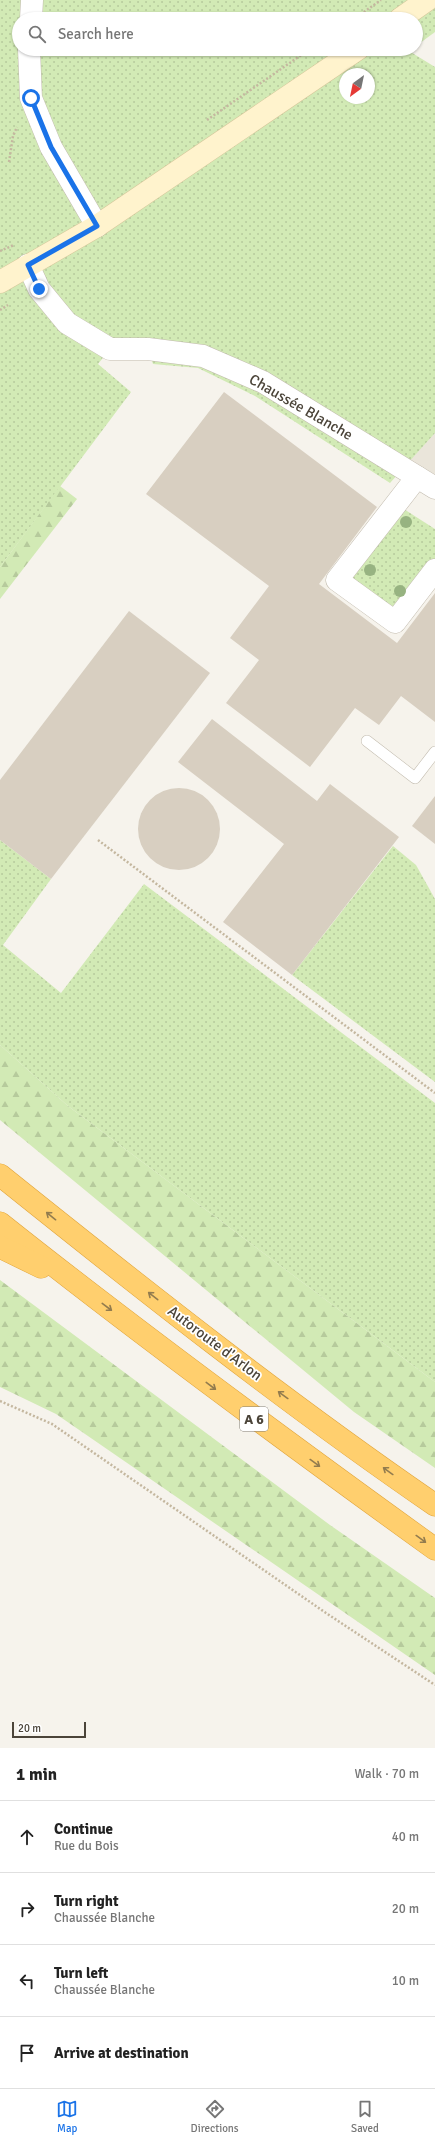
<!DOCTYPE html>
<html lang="en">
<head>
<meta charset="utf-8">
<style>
  :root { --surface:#fff; --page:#f2f2f2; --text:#222; --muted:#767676; --line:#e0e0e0; --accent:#1a73e8 }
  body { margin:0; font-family:Signika,sans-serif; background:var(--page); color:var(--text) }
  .compass { position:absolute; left:339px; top:68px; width:36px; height:36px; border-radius:50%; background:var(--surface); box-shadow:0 1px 3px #0004; rotate:213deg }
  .scale { position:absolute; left:12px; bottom:10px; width:74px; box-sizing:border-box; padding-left:4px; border:2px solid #4b4439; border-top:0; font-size:11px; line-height:14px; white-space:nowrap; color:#4b4439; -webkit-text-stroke:3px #fff; paint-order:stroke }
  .stop { position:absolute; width:12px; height:12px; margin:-9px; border:3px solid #1a73e8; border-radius:50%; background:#fff }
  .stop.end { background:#1a73e8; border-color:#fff; box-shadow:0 1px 4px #0008 }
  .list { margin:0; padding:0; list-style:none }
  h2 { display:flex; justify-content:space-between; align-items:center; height:52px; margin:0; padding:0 16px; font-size:17px }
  h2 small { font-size:13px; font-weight:400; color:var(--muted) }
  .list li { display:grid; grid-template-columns:26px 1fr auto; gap:12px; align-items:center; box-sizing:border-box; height:72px; padding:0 16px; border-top:1px solid var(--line) }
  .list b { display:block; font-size:15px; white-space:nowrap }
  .list p { margin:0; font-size:13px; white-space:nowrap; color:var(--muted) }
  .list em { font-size:13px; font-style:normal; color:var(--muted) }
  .icon { flex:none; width:22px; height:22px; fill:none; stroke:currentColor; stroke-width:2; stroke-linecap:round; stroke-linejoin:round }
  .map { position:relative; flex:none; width:435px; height:1748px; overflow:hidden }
  .search { position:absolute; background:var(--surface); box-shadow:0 1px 3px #0004; left:12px; right:12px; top:12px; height:44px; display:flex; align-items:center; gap:10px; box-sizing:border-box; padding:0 14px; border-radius:22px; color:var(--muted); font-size:15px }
  .sheet { height:340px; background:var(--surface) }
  nav { display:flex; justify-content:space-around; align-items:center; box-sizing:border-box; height:56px; border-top:1px solid var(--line); background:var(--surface); font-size:11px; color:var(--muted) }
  nav a { display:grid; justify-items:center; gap:2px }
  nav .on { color:var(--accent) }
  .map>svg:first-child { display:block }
  .residential { fill:#eae5da }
  .grass { fill:url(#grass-dots); fill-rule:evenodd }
  .forest { fill:url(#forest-firs) }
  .building { fill:#d8cfc1 }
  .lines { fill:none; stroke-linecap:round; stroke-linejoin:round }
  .service-casing { stroke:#c2bbae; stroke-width:12 }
  .minor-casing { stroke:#c2bbae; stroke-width:23 }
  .secondary-casing { stroke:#d6c79b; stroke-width:23 }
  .motorway-casing { stroke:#e0a43c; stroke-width:23 }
  .path { stroke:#c4b79f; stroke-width:2.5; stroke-dasharray:2 2; stroke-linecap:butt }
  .service { stroke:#fff; stroke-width:11 }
  .minor { stroke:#fff; stroke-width:22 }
  .secondary { stroke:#fff3cd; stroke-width:22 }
  .motorway { stroke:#ffcf6e; stroke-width:22 }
  .tree { fill:#97b381 }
  .oneway { stroke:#937c4e }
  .route { stroke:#1a73e8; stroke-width:5 }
  .labels { text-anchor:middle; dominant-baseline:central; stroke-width:3.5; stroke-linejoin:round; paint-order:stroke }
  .shield { fill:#fff; stroke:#817c74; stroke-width:1 }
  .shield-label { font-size:14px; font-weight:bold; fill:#4b4439 }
  .street-label { font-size:15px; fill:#4b4439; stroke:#fff }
</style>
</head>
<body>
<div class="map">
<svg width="435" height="1748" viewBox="0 0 435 1748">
  <defs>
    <pattern id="grass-dots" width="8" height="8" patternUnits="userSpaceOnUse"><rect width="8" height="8" fill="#d2eab5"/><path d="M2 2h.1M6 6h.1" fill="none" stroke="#b6ca9c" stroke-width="1.8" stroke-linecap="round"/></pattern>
    <pattern id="forest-firs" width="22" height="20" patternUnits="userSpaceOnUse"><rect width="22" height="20" fill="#d2eab5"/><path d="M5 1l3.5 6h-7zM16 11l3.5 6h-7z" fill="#b6ca9c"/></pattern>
  </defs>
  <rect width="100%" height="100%" fill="#f6f3ec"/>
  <path class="residential" d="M 435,433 L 435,488 L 403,468 Z"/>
  <g class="grass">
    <path d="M 0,0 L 435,0 L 435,32 L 416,46 L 416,19 L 19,19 L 19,49 L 411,49 L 409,51 L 435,67 L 435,433 L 390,483 L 255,396 L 198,368 L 153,364 L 148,349 L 110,349 L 98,364 L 131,392 L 0,567 ZM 345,74 L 369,74 L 369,98 L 345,98 Z"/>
    <path d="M 396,504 L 435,529 L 435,570 L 395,622 L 337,580 Z"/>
    <path d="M 0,840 L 51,879 L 3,945 L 61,993 L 144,884 L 435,1103 L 435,1382 L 68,1106 L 0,1045 Z"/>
    <path d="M 393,846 L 416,865 L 435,899 L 435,1082 L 292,975 Z"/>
  </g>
  <g class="forest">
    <path d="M 60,486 L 77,499 L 0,599 L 0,567 Z"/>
    <path d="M 0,1045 L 68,1106 L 435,1382 L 435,1468 L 354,1412 L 0,1120 Z"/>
    <path d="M 0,1280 L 330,1525 L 435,1598 L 435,1675 L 56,1414 L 0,1387 Z"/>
  </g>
  <g class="building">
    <path d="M 224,392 L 377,507 L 319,584 L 397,643 L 435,593 L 435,722 L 401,696 L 379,725 L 355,708 L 310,767 L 226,703 L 259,660 L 230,638 L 269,586 L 146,494 Z"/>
    <path d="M 129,611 L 210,673 L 51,879 L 0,840 L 0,780 Z"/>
    <path d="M 212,719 L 317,801 L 330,784 L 399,837 L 292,975 L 223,922 L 284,844 L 178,762 Z"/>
    <circle cx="179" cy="829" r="41"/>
    <path d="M 435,796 L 435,844 L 412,826 Z"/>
  </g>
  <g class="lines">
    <defs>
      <path id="service" d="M 367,741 L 415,778 L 435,752"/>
      <g id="minor">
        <path d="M 31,19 L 32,0"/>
        <path d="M 29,49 L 31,98 L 51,147 L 97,226"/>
        <path d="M 28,265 L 39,289 L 67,323 L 110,349 L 148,349 L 203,356 L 263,382 L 435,488"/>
        <path d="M 417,477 L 337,580 L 395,622 L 435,570"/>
      </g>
      <g id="secondary">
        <path d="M 400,19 L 427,0"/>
        <path d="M 0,282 L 97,226 L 358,49"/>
      </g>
      <g id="motorway">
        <path d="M 0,1175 C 142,1289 285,1402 435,1505"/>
        <path d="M 0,1223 C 142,1336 288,1443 435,1549"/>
        <path d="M 0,1247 L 41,1267"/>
      </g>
    </defs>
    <use href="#service" class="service-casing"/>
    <use href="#minor" class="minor-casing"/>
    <use href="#secondary" class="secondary-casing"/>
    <use href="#motorway" class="motorway-casing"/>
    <g class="path">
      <path d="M 354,19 L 381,0"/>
      <path d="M 207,120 L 310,49"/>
      <path d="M 9,162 L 13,136 L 17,127"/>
      <path d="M 0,251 L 14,245"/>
      <path d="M 0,310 L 8,305"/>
      <path d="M 98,840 L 435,1093"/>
      <path d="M 0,1401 L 52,1424 L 326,1613 L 435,1685"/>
    </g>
    <use href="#service" class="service"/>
    <use href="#minor" class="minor"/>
    <use href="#secondary" class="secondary"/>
    <use href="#motorway" class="motorway"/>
  </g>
  <g class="tree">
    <circle cx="406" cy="522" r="6"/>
    <circle cx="370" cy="570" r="6"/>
    <circle cx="400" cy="591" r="6"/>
  </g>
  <defs><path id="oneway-shaft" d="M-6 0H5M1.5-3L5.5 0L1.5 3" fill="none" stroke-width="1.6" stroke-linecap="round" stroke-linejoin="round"/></defs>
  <g class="oneway">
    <use href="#oneway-shaft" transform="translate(51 1216) rotate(-141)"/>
    <use href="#oneway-shaft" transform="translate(153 1296) rotate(-142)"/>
    <use href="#oneway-shaft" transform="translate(107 1307) rotate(37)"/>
    <use href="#oneway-shaft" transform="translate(211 1386) rotate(37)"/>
    <use href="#oneway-shaft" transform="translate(283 1395) rotate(-144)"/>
    <use href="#oneway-shaft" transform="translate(315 1463) rotate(36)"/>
    <use href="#oneway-shaft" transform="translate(388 1471) rotate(-144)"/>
    <use href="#oneway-shaft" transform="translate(421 1539) rotate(36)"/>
  </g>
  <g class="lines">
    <path class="route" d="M 31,98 L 51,147 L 97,226 L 28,265 L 39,289"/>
  </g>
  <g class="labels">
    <rect class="shield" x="240" y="1407" width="28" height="24" rx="3"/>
    <g class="shield-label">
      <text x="254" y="1419">A 6</text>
    </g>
    <g class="street-label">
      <text transform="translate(301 407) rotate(30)">Chaussée Blanche</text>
      <text transform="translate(215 1343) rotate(37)">Autoroute d'Arlon</text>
    </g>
  </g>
</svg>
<svg class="compass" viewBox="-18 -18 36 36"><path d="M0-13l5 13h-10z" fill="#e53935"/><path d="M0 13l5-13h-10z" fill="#767676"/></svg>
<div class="scale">20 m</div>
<div class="stop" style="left:31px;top:98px"></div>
<div class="stop end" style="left:39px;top:289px"></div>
<div class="search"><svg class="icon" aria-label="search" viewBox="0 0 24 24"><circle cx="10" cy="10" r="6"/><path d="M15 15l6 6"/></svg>Search here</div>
</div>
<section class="sheet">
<h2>1 min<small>Walk · 70 m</small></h2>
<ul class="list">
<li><svg class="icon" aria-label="ahead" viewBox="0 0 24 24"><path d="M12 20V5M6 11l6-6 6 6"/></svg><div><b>Continue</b><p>Rue du Bois</p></div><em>40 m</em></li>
<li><svg class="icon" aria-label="right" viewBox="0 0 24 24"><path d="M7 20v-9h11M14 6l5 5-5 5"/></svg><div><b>Turn right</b><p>Chaussée Blanche</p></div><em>20 m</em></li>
<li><svg class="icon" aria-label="left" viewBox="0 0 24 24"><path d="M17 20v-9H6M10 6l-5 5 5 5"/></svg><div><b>Turn left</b><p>Chaussée Blanche</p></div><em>10 m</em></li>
<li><svg class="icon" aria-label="arrive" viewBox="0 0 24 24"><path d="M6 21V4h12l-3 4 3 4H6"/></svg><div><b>Arrive at destination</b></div></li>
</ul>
</section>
<nav>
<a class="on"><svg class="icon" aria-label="map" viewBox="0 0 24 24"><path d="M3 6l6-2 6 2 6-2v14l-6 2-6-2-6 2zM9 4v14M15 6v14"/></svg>Map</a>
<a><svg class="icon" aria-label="directions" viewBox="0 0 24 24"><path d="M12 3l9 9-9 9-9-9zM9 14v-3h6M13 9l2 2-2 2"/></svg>Directions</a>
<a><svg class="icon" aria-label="saved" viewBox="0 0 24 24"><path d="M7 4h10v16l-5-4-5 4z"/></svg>Saved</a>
</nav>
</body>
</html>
